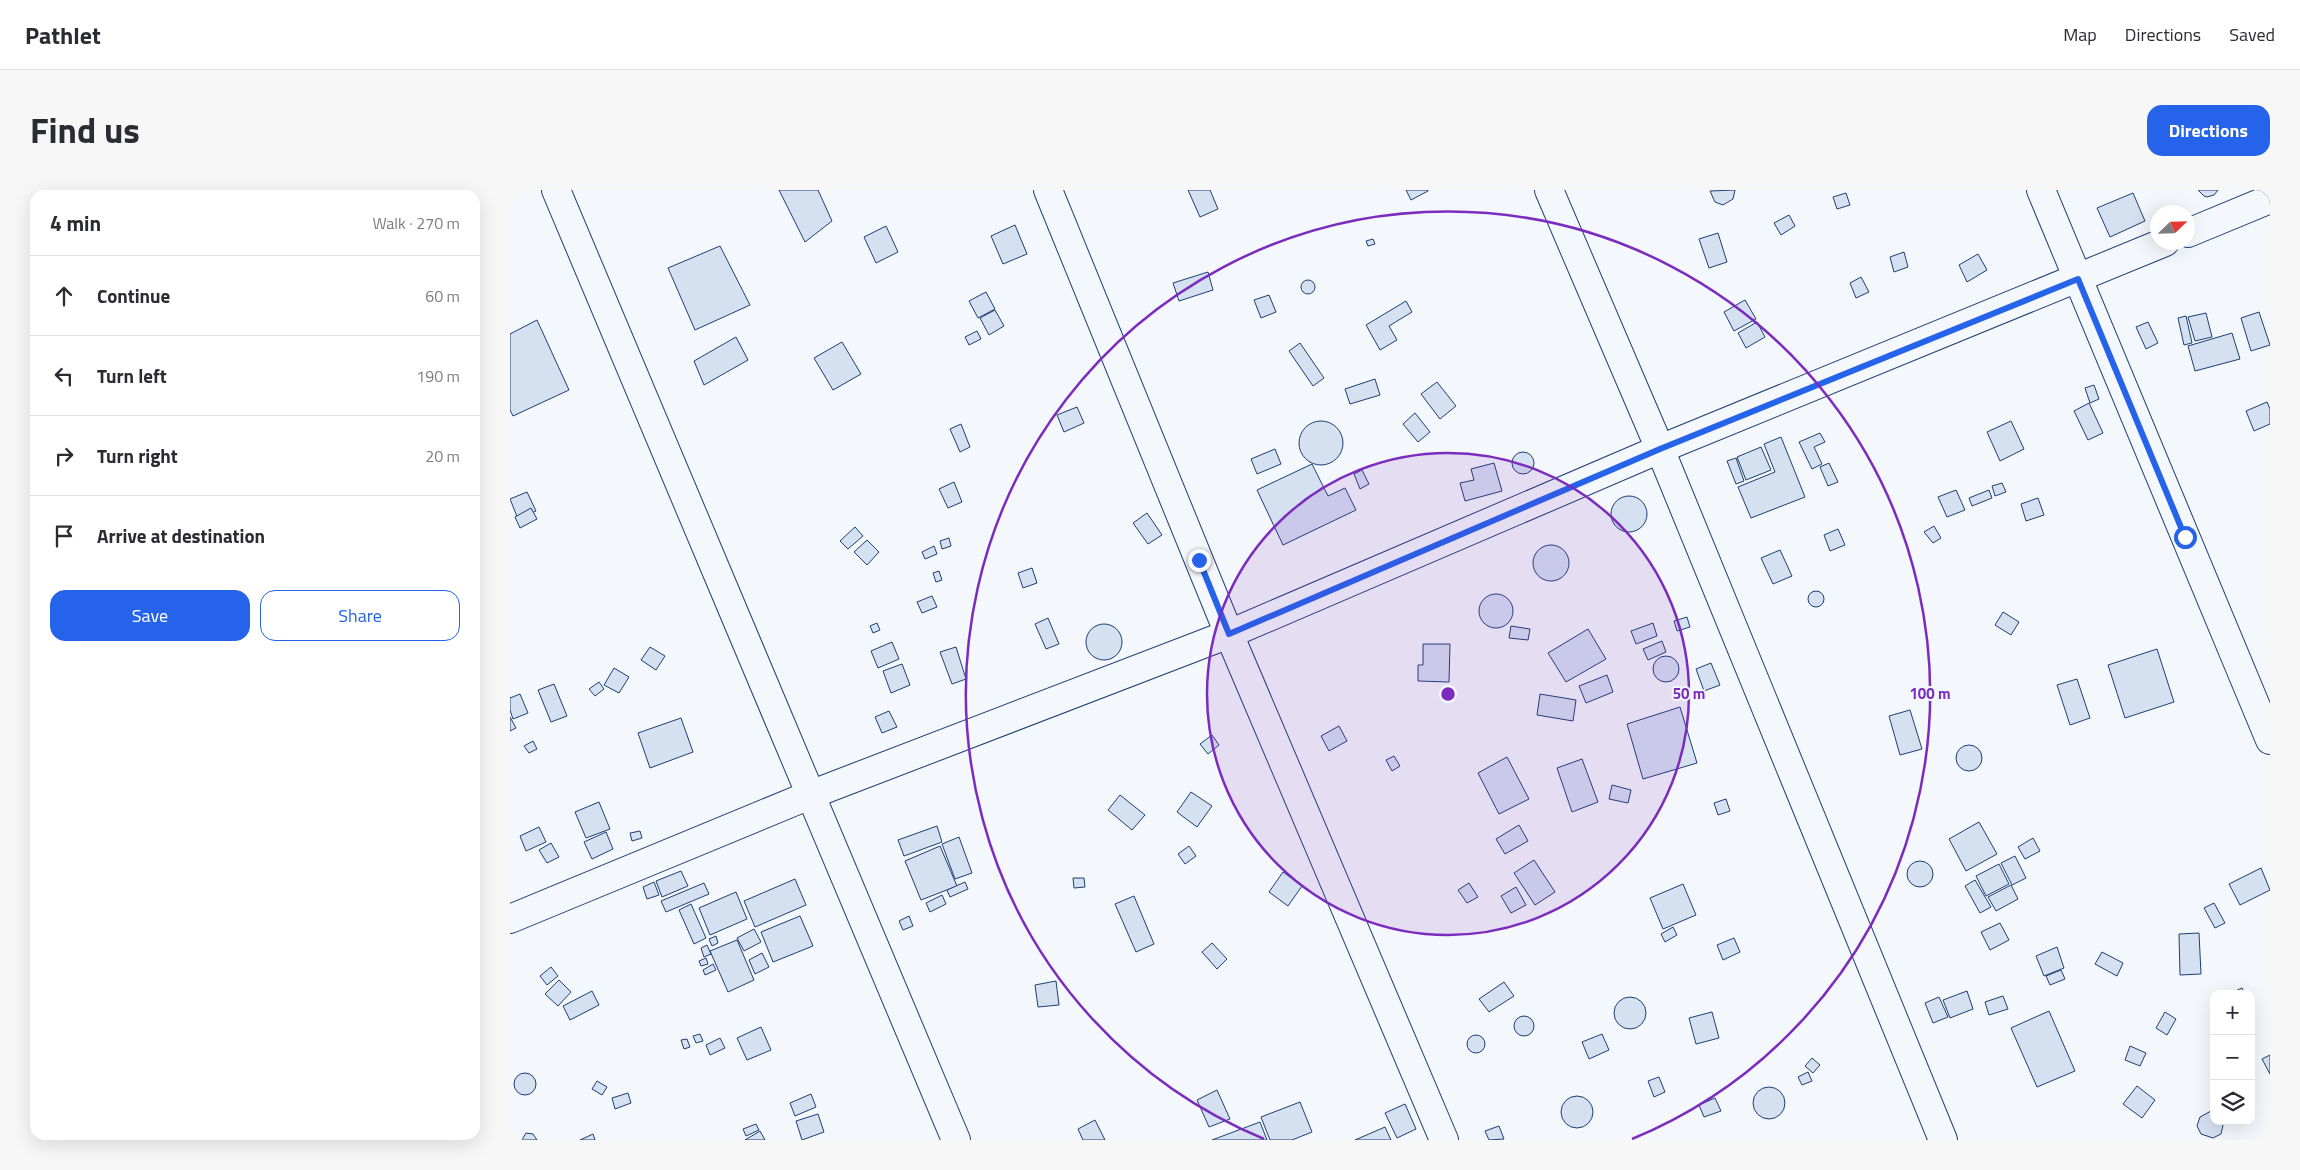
<!DOCTYPE html>
<html lang="en">
<head>
<meta charset="utf-8">
<style>
  :root { --surface:#fff; --page:#f7f7f7; --text:#2b2b33; --muted:#7c7c81; --line:#e1e1e2; --accent:#2563eb }
  body { margin:0; font-family:"Titillium Web",sans-serif; background:var(--page); color:var(--text) }
  .controls { position:absolute; right:15px; bottom:15px; display:grid; overflow:hidden; border-radius:10px; box-shadow:0 5px 20px #0002 }
  .controls button { width:45px; height:45px; display:grid; place-items:center; padding:0; border:0; border-bottom:1px solid var(--line); background:var(--surface); color:var(--text); font:25px sans-serif }
  .compass { position:absolute; left:1640px; top:15px; width:45px; height:45px; border-radius:50%; background:var(--surface); box-shadow:0 5px 20px #0002; rotate:67deg }
  .stop { position:absolute; width:15px; height:15px; margin:-11px; border:4px solid #2563eb; border-radius:50%; background:#fff }
  .stop.end { background:#2563eb; border-color:#fff; box-shadow:0 1px 5px #0008 }
  .list { margin:0; padding:0; list-style:none }
  h2 { display:flex; justify-content:space-between; align-items:center; height:65px; margin:0; padding:0 20px; font-size:21px }
  h2 small { font-size:16px; font-weight:400; color:var(--muted) }
  .list li { display:grid; grid-template-columns:32px 1fr auto; gap:15px; align-items:center; box-sizing:border-box; height:80px; padding:0 20px; border-top:1px solid var(--line) }
  .list b { display:block; font-size:19px; white-space:nowrap }
  .list em { font-size:16px; font-style:normal; color:var(--muted) }
  .actions { display:flex; gap:10px; padding:15px 20px }
  .actions a { flex:1; padding:11px 0; border:1px solid var(--accent); border-radius:15px; text-align:center; font-size:18px; color:var(--accent) }
  .actions .main { background:var(--accent); color:#fff }
  .icon { flex:none; width:28px; height:28px; fill:none; stroke:currentColor; stroke-width:2; stroke-linecap:round; stroke-linejoin:round }
  .map { position:relative; flex:none; width:1760px; height:950px; overflow:hidden; border-radius:15px }
  header { display:flex; align-items:center; gap:30px; box-sizing:border-box; height:70px; padding:0 25px; background:var(--surface); border-bottom:1px solid var(--line) }
  header strong { font-size:24px }
  nav { display:flex; gap:28px; margin-inline-start:auto; font-size:18px }
  .intro { display:flex; align-items:center; justify-content:space-between; box-sizing:border-box; height:120px; padding:0 30px }
  h1 { margin:0; font-size:35px }
  .button { padding:12px 22px; border-radius:15px; background:var(--accent); color:#fff; font-size:18px; font-weight:700 }
  main { display:flex; gap:30px; padding:0 30px }
  aside { flex:1; background:var(--surface); border-radius:15px; box-shadow:0 5px 20px #0002 }
  .map>svg:first-child { display:block }
  .building { fill:#d5e0f0; stroke:#1d3f73 }
  .lines { fill:none; stroke-linecap:round; stroke-linejoin:round }
  .street-casing { stroke:#1d3f73; stroke-width:30 }
  .street { stroke:#f4f7fb; stroke-width:28 }
  .route { stroke:#2563eb; stroke-width:6 }
  .ring { fill:none; stroke:#7b2cbf; stroke-width:2.5 }
  .centre { fill:#7b2cbf; stroke:#f4f7fb; stroke-width:2.5 }
  .ring-label { font-size:15px; text-anchor:middle; font-weight:bold; fill:#7b2cbf; stroke:#f4f7fb; stroke-width:4; stroke-linejoin:round; paint-order:stroke }
</style>
</head>
<body>
<header>
<strong>Pathlet</strong>
<nav><a>Map</a><a>Directions</a><a>Saved</a></nav>
</header>
<div class="intro"><h1>Find us</h1><a class="button">Directions</a></div>
<main>
<aside>
<h2>4 min<small>Walk · 270 m</small></h2>
<ul class="list">
<li><svg class="icon" aria-label="ahead" viewBox="0 0 24 24"><path d="M12 20V5M6 11l6-6 6 6"/></svg><div><b>Continue</b></div><em>60 m</em></li>
<li><svg class="icon" aria-label="left" viewBox="0 0 24 24"><path d="M17 20v-9H6M10 6l-5 5 5 5"/></svg><div><b>Turn left</b></div><em>190 m</em></li>
<li><svg class="icon" aria-label="right" viewBox="0 0 24 24"><path d="M7 20v-9h11M14 6l5 5-5 5"/></svg><div><b>Turn right</b></div><em>20 m</em></li>
<li><svg class="icon" aria-label="arrive" viewBox="0 0 24 24"><path d="M6 21V4h12l-3 4 3 4H6"/></svg><div><b>Arrive at destination</b></div></li>
</ul>
<div class="actions"><a class="main">Save</a><a>Share</a></div>
</aside>
<div class="map">
<svg width="1760" height="950" viewBox="0 0 1760 950">
  <rect width="100%" height="100%" fill="#f4f7fb"/>
  <g class="building">
    <path d="M 269,0 L 308,0 L 322,31 L 295,52 Z"/>
    <path d="M 678,0 L 700,0 L 708,19 L 690,27 Z"/>
    <path d="M 896,0 L 918,0 L 918,1 L 901,10 Z"/>
    <path d="M 1225,0 L 1223,9 L 1213,15 L 1205,12 L 1200,1 Z"/>
    <path d="M 1688,0 L 1708,0 L 1704,5 L 1697,7 L 1694,6 Z"/>
    <path d="M 1336,3 L 1340,15 L 1327,19 L 1323,7 Z"/>
    <path d="M 1623,3 L 1635,31 L 1600,47 L 1587,18 Z"/>
    <path d="M 1279,25 L 1285,36 L 1271,45 L 1264,33 Z"/>
    <path d="M 505,35 L 517,64 L 493,74 L 481,46 Z"/>
    <path d="M 376,36 L 388,62 L 366,73 L 354,47 Z"/>
    <path d="M 1208,43 L 1217,72 L 1199,78 L 1189,49 Z"/>
    <path d="M 863,49 L 865,54 L 858,56 L 856,51 Z"/>
    <path d="M 210,56 L 240,115 L 185,140 L 158,78 Z"/>
    <path d="M 1394,62 L 1398,77 L 1384,82 L 1380,67 Z"/>
    <path d="M 1468,64 L 1477,80 L 1457,92 L 1449,75 Z"/>
    <path d="M 698,82 L 703,100 L 669,111 L 663,93 Z"/>
    <path d="M 1351,87 L 1359,102 L 1346,108 L 1340,93 Z"/>
    <circle cx="798" cy="97" r="7"/>
    <path d="M 476,102 L 485,119 L 468,128 L 459,111 Z"/>
    <path d="M 759,105 L 766,122 L 751,128 L 744,110 Z"/>
    <path d="M 1235,110 L 1246,129 L 1224,141 L 1214,122 Z"/>
    <path d="M 896,111 L 902,122 L 879,136 L 887,150 L 870,160 L 856,135 Z"/>
    <path d="M 485,120 L 494,136 L 479,145 L 470,128 Z"/>
    <path d="M 1749,122 L 1760,155 L 1741,161 L 1731,128 Z"/>
    <path d="M 1696,123 L 1702,147 L 1685,151 L 1678,127 Z"/>
    <path d="M 1676,126 L 1682,153 L 1674,155 L 1668,128 Z"/>
    <path d="M 27,130 L 59,200 L 3,226 L 0,220 L 0,144 Z"/>
    <path d="M 1247,132 L 1255,147 L 1236,158 L 1228,143 Z"/>
    <path d="M 1638,132 L 1648,153 L 1636,159 L 1626,137 Z"/>
    <path d="M 467,141 L 471,149 L 459,155 L 455,147 Z"/>
    <path d="M 1722,143 L 1730,169 L 1685,181 L 1678,156 Z"/>
    <path d="M 226,147 L 238,170 L 194,195 L 184,171 Z"/>
    <path d="M 332,152 L 351,184 L 323,200 L 304,168 Z"/>
    <path d="M 790,153 L 814,188 L 803,196 L 779,161 Z"/>
    <path d="M 865,189 L 870,205 L 840,214 L 835,199 Z"/>
    <path d="M 927,192 L 946,216 L 930,229 L 911,204 Z"/>
    <path d="M 1584,195 L 1589,209 L 1580,213 L 1575,198 Z"/>
    <path d="M 1757,212 L 1760,219 L 1760,234 L 1744,241 L 1736,221 Z"/>
    <path d="M 1579,213 L 1593,243 L 1578,250 L 1564,221 Z"/>
    <path d="M 567,217 L 574,233 L 554,242 L 547,225 Z"/>
    <path d="M 905,223 L 920,242 L 908,252 L 893,234 Z"/>
    <path d="M 1501,231 L 1514,259 L 1490,271 L 1477,242 Z"/>
    <circle cx="811" cy="253" r="22"/>
    <path d="M 451,234 L 460,257 L 450,262 L 440,239 Z"/>
    <path d="M 1310,243 L 1315,252 L 1304,257 L 1312,274 L 1302,279 L 1289,252 Z"/>
    <path d="M 1271,247 L 1295,307 L 1241,328 L 1228,297 L 1265,282 L 1254,254 Z"/>
    <path d="M 1251,257 L 1261,280 L 1236,290 L 1227,267 Z"/>
    <path d="M 765,259 L 771,274 L 747,284 L 741,269 Z"/>
    <circle cx="1013" cy="273" r="11"/>
    <path d="M 1226,268 L 1234,291 L 1226,294 L 1217,271 Z"/>
    <path d="M 984,273 L 992,301 L 955,311 L 950,293 L 964,290 L 961,279 Z"/>
    <path d="M 1319,273 L 1328,292 L 1318,296 L 1310,277 Z"/>
    <path d="M 802,274 L 818,306 L 835,298 L 846,320 L 773,355 L 747,300 Z"/>
    <path d="M 852,280 L 859,294 L 850,299 L 844,284 Z"/>
    <path d="M 444,292 L 452,312 L 438,318 L 429,299 Z"/>
    <path d="M 1492,293 L 1496,302 L 1485,306 L 1482,296 Z"/>
    <path d="M 1446,300 L 1455,320 L 1437,327 L 1428,307 Z"/>
    <path d="M 1479,300 L 1482,308 L 1462,316 L 1459,308 Z"/>
    <path d="M 17,302 L 26,321 L 8,329 L 0,309 Z"/>
    <circle cx="1119" cy="324" r="18"/>
    <path d="M 1528,308 L 1534,325 L 1516,331 L 1511,314 Z"/>
    <path d="M 21,318 L 27,329 L 10,338 L 5,327 Z"/>
    <path d="M 637,323 L 652,345 L 638,354 L 623,333 Z"/>
    <path d="M 1424,336 L 1431,348 L 1423,353 L 1414,342 Z"/>
    <path d="M 345,337 L 353,346 L 338,359 L 330,351 Z"/>
    <path d="M 1328,339 L 1335,355 L 1320,361 L 1314,345 Z"/>
    <path d="M 439,348 L 441,356 L 432,359 L 430,351 Z"/>
    <path d="M 357,350 L 369,362 L 357,375 L 344,362 Z"/>
    <circle cx="1041" cy="373" r="18"/>
    <path d="M 424,356 L 427,364 L 415,369 L 412,362 Z"/>
    <path d="M 1270,360 L 1282,386 L 1263,394 L 1251,368 Z"/>
    <path d="M 522,378 L 527,393 L 513,398 L 508,383 Z"/>
    <path d="M 429,381 L 432,390 L 426,392 L 423,383 Z"/>
    <circle cx="1306" cy="409" r="8"/>
    <circle cx="986" cy="421" r="17"/>
    <path d="M 422,406 L 427,417 L 412,423 L 407,412 Z"/>
    <path d="M 1493,422 L 1509,432 L 1501,445 L 1485,435 Z"/>
    <path d="M 1177,427 L 1180,437 L 1167,441 L 1164,431 Z"/>
    <path d="M 538,428 L 549,454 L 536,459 L 525,434 Z"/>
    <path d="M 367,433 L 370,440 L 363,443 L 360,436 Z"/>
    <path d="M 1143,433 L 1147,446 L 1126,454 L 1121,441 Z"/>
    <circle cx="594" cy="452" r="18"/>
    <path d="M 1001,436 L 1020,439 L 1018,450 L 999,448 Z"/>
    <path d="M 1078,439 L 1096,469 L 1056,492 L 1038,463 Z"/>
    <path d="M 1152,451 L 1156,462 L 1138,470 L 1133,459 Z"/>
    <path d="M 382,452 L 389,469 L 368,478 L 361,461 Z"/>
    <path d="M 913,454 L 940,454 L 939,492 L 908,491 L 908,475 L 913,475 Z"/>
    <path d="M 140,457 L 155,466 L 146,480 L 131,470 Z"/>
    <path d="M 446,457 L 456,489 L 442,494 L 430,462 Z"/>
    <path d="M 1647,459 L 1664,512 L 1615,528 L 1598,475 Z"/>
    <circle cx="1156" cy="479" r="13"/>
    <path d="M 1201,473 L 1210,495 L 1194,501 L 1186,479 Z"/>
    <path d="M 392,474 L 400,495 L 381,503 L 373,481 Z"/>
    <path d="M 104,478 L 119,487 L 109,503 L 94,495 Z"/>
    <path d="M 1097,485 L 1103,502 L 1076,513 L 1069,496 Z"/>
    <path d="M 1567,489 L 1580,528 L 1560,535 L 1547,495 Z"/>
    <path d="M 89,492 L 94,499 L 85,506 L 79,499 Z"/>
    <path d="M 44,494 L 57,526 L 41,532 L 28,500 Z"/>
    <path d="M 10,504 L 18,523 L 3,529 L 0,520 L 0,508 Z"/>
    <path d="M 1030,504 L 1066,510 L 1063,531 L 1027,525 Z"/>
    <path d="M 1170,517 L 1187,573 L 1133,589 L 1117,534 Z"/>
    <path d="M 1400,520 L 1412,559 L 1390,565 L 1379,526 Z"/>
    <path d="M 379,521 L 387,537 L 372,543 L 365,527 Z"/>
    <path d="M 0,527 L 6,538 L 0,541 Z"/>
    <path d="M 171,528 L 183,562 L 140,578 L 128,543 Z"/>
    <path d="M 829,536 L 837,551 L 819,561 L 811,546 Z"/>
    <path d="M 702,545 L 709,555 L 698,564 L 690,554 Z"/>
    <path d="M 23,551 L 27,559 L 19,563 L 14,556 Z"/>
    <circle cx="1459" cy="568" r="13"/>
    <path d="M 884,566 L 890,576 L 882,581 L 876,570 Z"/>
    <path d="M 997,567 L 1019,609 L 989,624 L 968,583 Z"/>
    <path d="M 1072,569 L 1088,612 L 1062,622 L 1047,578 Z"/>
    <path d="M 1102,595 L 1121,600 L 1118,613 L 1099,609 Z"/>
    <path d="M 681,602 L 702,616 L 687,637 L 667,622 Z"/>
    <path d="M 610,605 L 635,625 L 622,640 L 598,620 Z"/>
    <path d="M 1216,609 L 1220,621 L 1208,625 L 1204,613 Z"/>
    <path d="M 89,612 L 100,639 L 76,648 L 65,622 Z"/>
    <path d="M 1469,632 L 1487,664 L 1456,681 L 1439,649 Z"/>
    <path d="M 1009,635 L 1018,651 L 995,664 L 986,649 Z"/>
    <path d="M 427,636 L 432,652 L 394,666 L 388,650 Z"/>
    <path d="M 29,637 L 36,652 L 16,661 L 10,646 Z"/>
    <path d="M 130,641 L 132,648 L 122,651 L 120,643 Z"/>
    <path d="M 96,642 L 103,659 L 82,669 L 74,652 Z"/>
    <path d="M 449,647 L 462,683 L 445,689 L 432,654 Z"/>
    <path d="M 1523,648 L 1530,661 L 1515,669 L 1508,657 Z"/>
    <path d="M 41,653 L 49,667 L 37,673 L 29,660 Z"/>
    <path d="M 430,656 L 447,696 L 411,710 L 395,671 Z"/>
    <path d="M 679,656 L 686,666 L 675,674 L 668,664 Z"/>
    <path d="M 1505,666 L 1516,688 L 1502,695 L 1491,673 Z"/>
    <path d="M 1024,670 L 1045,702 L 1025,715 L 1004,683 Z"/>
    <circle cx="1410" cy="684" r="13"/>
    <path d="M 1489,674 L 1499,694 L 1476,706 L 1466,686 Z"/>
    <path d="M 1751,678 L 1760,700 L 1730,715 L 1719,694 Z"/>
    <path d="M 171,681 L 178,696 L 152,707 L 146,691 Z"/>
    <path d="M 773,682 L 792,696 L 778,716 L 759,702 Z"/>
    <path d="M 563,688 L 574,688 L 575,697 L 564,698 Z"/>
    <path d="M 285,689 L 296,715 L 245,737 L 234,711 Z"/>
    <path d="M 1465,690 L 1481,717 L 1470,723 L 1455,696 Z"/>
    <path d="M 144,692 L 149,705 L 137,709 L 133,697 Z"/>
    <path d="M 455,692 L 458,699 L 440,707 L 437,700 Z"/>
    <path d="M 194,693 L 199,704 L 156,722 L 151,711 Z"/>
    <path d="M 959,693 L 968,707 L 957,713 L 948,700 Z"/>
    <path d="M 1173,694 L 1186,725 L 1153,739 L 1140,708 Z"/>
    <path d="M 1501,695 L 1508,709 L 1486,721 L 1478,707 Z"/>
    <path d="M 1006,697 L 1016,715 L 1001,723 L 991,706 Z"/>
    <path d="M 226,702 L 237,729 L 200,745 L 189,718 Z"/>
    <path d="M 432,705 L 436,714 L 420,722 L 416,713 Z"/>
    <path d="M 624,706 L 644,754 L 626,762 L 605,714 Z"/>
    <path d="M 1704,713 L 1715,733 L 1705,738 L 1694,718 Z"/>
    <path d="M 181,714 L 196,748 L 184,754 L 169,720 Z"/>
    <path d="M 290,726 L 303,756 L 263,772 L 251,742 Z"/>
    <path d="M 399,726 L 403,736 L 393,740 L 389,731 Z"/>
    <path d="M 1490,733 L 1499,750 L 1480,760 L 1471,742 Z"/>
    <path d="M 1163,737 L 1167,745 L 1155,752 L 1151,744 Z"/>
    <path d="M 244,739 L 251,752 L 234,761 L 227,748 Z"/>
    <path d="M 1689,743 L 1691,784 L 1670,785 L 1669,744 Z"/>
    <path d="M 206,746 L 208,753 L 202,756 L 199,749 Z"/>
    <path d="M 1224,748 L 1230,762 L 1213,770 L 1207,755 Z"/>
    <path d="M 227,750 L 244,790 L 218,802 L 200,761 Z"/>
    <path d="M 702,753 L 717,769 L 707,779 L 692,762 Z"/>
    <path d="M 197,755 L 201,764 L 194,767 L 191,758 Z"/>
    <path d="M 1547,757 L 1554,778 L 1534,786 L 1526,766 Z"/>
    <path d="M 1592,762 L 1613,773 L 1607,786 L 1585,774 Z"/>
    <path d="M 252,763 L 259,777 L 245,784 L 239,770 Z"/>
    <path d="M 196,768 L 198,774 L 191,776 L 189,771 Z"/>
    <path d="M 203,774 L 206,780 L 195,785 L 193,780 Z"/>
    <path d="M 41,777 L 48,786 L 37,795 L 30,786 Z"/>
    <path d="M 1551,780 L 1555,789 L 1540,795 L 1536,786 Z"/>
    <path d="M 49,790 L 61,802 L 48,816 L 35,804 Z"/>
    <path d="M 546,791 L 549,815 L 528,817 L 525,795 Z"/>
    <path d="M 994,792 L 1004,806 L 979,822 L 969,809 Z"/>
    <path d="M 1732,798 L 1735,804 L 1719,804 Z"/>
    <path d="M 82,801 L 89,815 L 60,830 L 53,816 Z"/>
    <path d="M 1457,801 L 1463,819 L 1440,828 L 1433,810 Z"/>
    <path d="M 1493,806 L 1498,819 L 1479,825 L 1475,812 Z"/>
    <path d="M 1429,807 L 1438,827 L 1423,833 L 1415,813 Z"/>
    <circle cx="1120" cy="823" r="16"/>
    <path d="M 1539,821 L 1565,881 L 1527,897 L 1501,838 Z"/>
    <path d="M 1202,822 L 1209,848 L 1186,854 L 1179,828 Z"/>
    <path d="M 1655,822 L 1666,829 L 1657,845 L 1646,838 Z"/>
    <circle cx="1014" cy="836" r="10"/>
    <path d="M 251,837 L 261,860 L 237,870 L 227,848 Z"/>
    <path d="M 190,844 L 193,851 L 186,853 L 183,846 Z"/>
    <path d="M 1092,844 L 1099,860 L 1079,869 L 1072,852 Z"/>
    <circle cx="966" cy="854" r="9"/>
    <path d="M 210,848 L 215,858 L 200,865 L 196,855 Z"/>
    <path d="M 177,849 L 180,857 L 174,859 L 171,850 Z"/>
    <path d="M 1620,856 L 1636,863 L 1630,876 L 1615,870 Z"/>
    <path d="M 1760,865 L 1760,884 L 1752,869 Z"/>
    <path d="M 1302,868 L 1310,875 L 1303,883 L 1295,876 Z"/>
    <path d="M 1298,882 L 1302,891 L 1292,895 L 1288,887 Z"/>
    <circle cx="15" cy="894" r="11"/>
    <path d="M 1149,887 L 1155,902 L 1144,907 L 1138,891 Z"/>
    <path d="M 87,891 L 97,897 L 92,905 L 82,899 Z"/>
    <path d="M 1627,896 L 1645,910 L 1632,928 L 1613,914 Z"/>
    <circle cx="1259" cy="913" r="16"/>
    <path d="M 707,900 L 720,929 L 699,937 L 687,910 Z"/>
    <path d="M 118,903 L 121,913 L 105,919 L 102,908 Z"/>
    <path d="M 301,904 L 306,917 L 285,926 L 280,913 Z"/>
    <circle cx="1067" cy="922" r="16"/>
    <path d="M 1205,908 L 1211,921 L 1194,927 L 1189,915 Z"/>
    <path d="M 790,912 L 802,942 L 782,950 L 760,950 L 751,927 Z"/>
    <path d="M 895,914 L 906,939 L 887,948 L 875,923 Z"/>
    <path d="M 1701,921 L 1704,921 L 1704,931 L 1714,931 L 1711,944 L 1703,948 L 1691,944 L 1687,936 L 1690,927 Z"/>
    <path d="M 308,924 L 314,942 L 292,950 L 286,931 Z"/>
    <path d="M 585,930 L 595,950 L 573,950 L 568,939 Z"/>
    <path d="M 750,932 L 757,950 L 702,950 Z"/>
    <path d="M 246,934 L 249,940 L 236,946 L 233,939 Z"/>
    <path d="M 989,936 L 994,949 L 979,950 L 975,941 Z"/>
    <path d="M 875,937 L 881,950 L 845,950 Z"/>
    <path d="M 250,941 L 255,950 L 235,950 Z"/>
    <path d="M 16,943 L 23,944 L 27,950 L 12,950 Z"/>
    <path d="M 83,944 L 85,950 L 70,950 Z"/>
  </g>
  <g class="lines">
    <defs>
      <g id="street">
        <path d="M 46,0 L 446,950"/>
        <path d="M 538,0 L 719,444 L 934,950"/>
        <path d="M 1039,0 L 1150,259 L 1433,950"/>
        <path d="M 1531,0 L 1760,550"/>
        <path d="M 1678,43 L 1760,9"/>
        <path d="M 0,729 L 300,605 L 719,444 L 1150,259 L 1655,52"/>
      </g>
    </defs>
    <use href="#street" class="street-casing"/>
    <use href="#street" class="street"/>
  </g>
  <g class="lines">
    <path class="route" d="M 689,370 L 719,444 L 1150,259 L 1568,89 L 1675,347"/>
  </g>
  <circle cx="938" cy="504" r="241" fill="#7b2cbf" fill-opacity=".12"/>
  <g class="ring">
    <circle cx="938" cy="504" r="241"/>
    <path d="M754 949A482 482 0 1 1 1122 949"/>
  </g>
  <circle cx="938" cy="504" r="8" class="centre"/>
  <g class="ring-label">
    <text x="1179" y="509">50 m</text>
    <text x="1420" y="509">100 m</text>
  </g>
</svg>
<div class="controls">
<button>+</button>
<button>−</button>
<button><svg class="icon" aria-label="layers" viewBox="0 0 24 24"><path d="M12 4l9 5-9 5-9-5zM3 14l9 5 9-5"/></svg></button>
</div>
<svg class="compass" viewBox="-18 -18 36 36"><path d="M0-13l5 13h-10z" fill="#e53935"/><path d="M0 13l5-13h-10z" fill="#7c7c81"/></svg>
<div class="stop" style="left:1675px;top:347px"></div>
<div class="stop end" style="left:689px;top:370px"></div>
</div>
</main>
</body>
</html>
